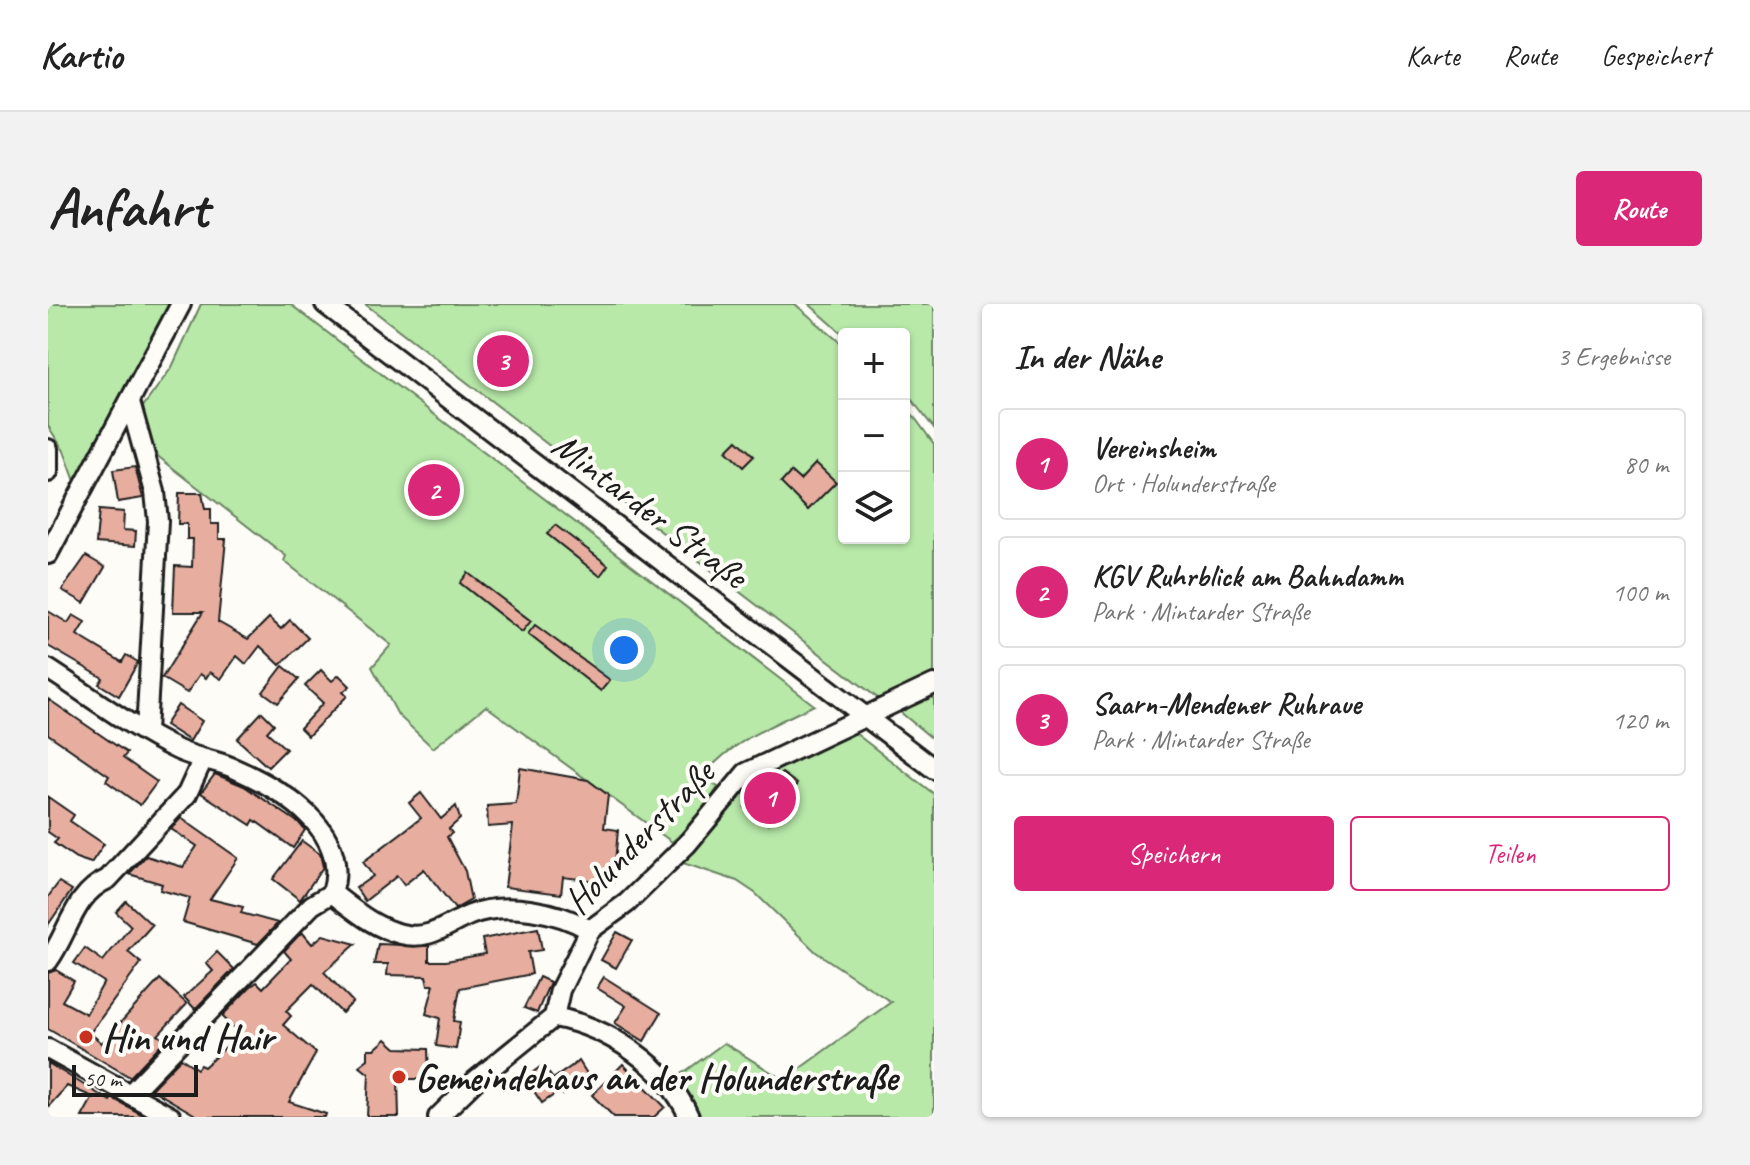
<!DOCTYPE html>
<html lang="de">
<head>
<meta charset="utf-8">
<style>
  :root { --surface:#fff; --page:#f2f2f2; --text:#222; --muted:#767676; --line:#e0e0e0; --accent:#db2777 }
  body { margin:0; font-family:Caveat,sans-serif; background:var(--page); color:var(--text) }
  .controls { position:absolute; right:24px; top:24px; display:grid; overflow:hidden; border-radius:8px; box-shadow:0 2px 6px #0004 }
  .controls button { width:72px; height:72px; display:grid; place-items:center; padding:0; border:0; border-bottom:2px solid var(--line); background:var(--surface); color:var(--text); font:40px sans-serif }
  .scale { position:absolute; left:24px; bottom:20px; width:126px; box-sizing:border-box; padding-left:8px; border:4px solid #1c1c1c; border-top:0; font-size:22px; line-height:28px; white-space:nowrap; color:#1c1c1c; -webkit-text-stroke:6px #fdfcf7; paint-order:stroke }
  .you { position:absolute; left:576px; top:346px; width:28px; height:28px; margin:-20px; border:6px solid #fff; border-radius:50%; background:#1a73e8; box-shadow:0 0 0 12px #1a73e833 }
  .badge { display:grid; place-items:center; width:52px; height:52px; border-radius:50%; background:var(--accent); color:#fff; font-size:26px; font-weight:700 }
  .pin { position:absolute; translate:-50% -50%; border:4px solid #fff; box-shadow:0 2px 8px #0006 }
  .list { margin:0; padding:0; list-style:none }
  h2 { display:flex; justify-content:space-between; align-items:center; height:104px; margin:0; padding:0 32px; font-size:34px }
  h2 small { font-size:26px; font-weight:400; color:var(--muted) }
  .list li { display:grid; grid-template-columns:52px 1fr auto; gap:24px; align-items:center; box-sizing:border-box; height:112px; margin:0 16px 16px; padding:0 16px; border:2px solid var(--line); border-radius:8px }
  .list b { display:block; font-size:30px; white-space:nowrap }
  .list p { margin:0; font-size:26px; white-space:nowrap; color:var(--muted) }
  .list em { font-size:26px; font-style:normal; color:var(--muted) }
  .actions { display:flex; gap:16px; padding:24px 32px }
  .actions a { flex:1; padding:18px 0; border:2px solid var(--accent); border-radius:8px; text-align:center; font-size:28px; color:var(--accent) }
  .actions .main { background:var(--accent); color:#fff }
  .icon { flex:none; width:44px; height:44px; fill:none; stroke:currentColor; stroke-width:2; stroke-linecap:round; stroke-linejoin:round }
  .map { position:relative; flex:none; width:886px; height:813px; overflow:hidden; border-radius:8px }
  header { display:flex; align-items:center; gap:48px; box-sizing:border-box; height:112px; padding:0 40px; background:var(--surface); border-bottom:2px solid var(--line) }
  header strong { font-size:38px }
  nav { display:flex; gap:44px; margin-inline-start:auto; font-size:28px }
  .intro { display:flex; align-items:center; justify-content:space-between; box-sizing:border-box; height:192px; padding:0 48px }
  h1 { margin:0; font-size:56px }
  .button { padding:20px 36px; border-radius:8px; background:var(--accent); color:#fff; font-size:28px; font-weight:700 }
  main { display:flex; gap:48px; padding:0 48px }
  aside { flex:1; background:var(--surface); border-radius:8px; box-shadow:0 2px 6px #0004 }
  .map>svg:first-child { display:block }
  .green { fill:#b8e9a9; stroke:#6a8262; stroke-width:2 }
  .building { fill:#e7aea0; stroke:#1c1c1c; stroke-width:2 }
  .lines { fill:none; stroke-linecap:round; stroke-linejoin:round }
  .minor-casing { stroke:#1c1c1c; stroke-width:24 }
  .minor { stroke:#fdfcf7; stroke-width:18 }
  .poi-dot { fill:#c8321e; stroke:#fdfcf7; stroke-width:3 }
  .labels { text-anchor:middle; dominant-baseline:central; stroke-width:8; stroke-linejoin:round; paint-order:stroke }
  .street-label { font-size:38px; fill:#1c1c1c; stroke:#fdfcf7 }
  .poi-label { font-size:38px; font-weight:bold; fill:#1c1c1c; stroke:#fdfcf7; text-anchor:start }
</style>
</head>
<body>
<header>
<strong>Kartio</strong>
<nav><a>Karte</a><a>Route</a><a>Gespeichert</a></nav>
</header>
<div class="intro"><h1>Anfahrt</h1><a class="button">Route</a></div>
<main>
<div class="map">
<svg width="886" height="813" viewBox="0 0 886 813">
  <rect width="100%" height="100%" fill="#fdfcf7"/>
  <filter id="ink" filterUnits="userSpaceOnUse"><feTurbulence type="fractalNoise" baseFrequency=".0125" numOctaves="2"/><feDisplacementMap in="SourceGraphic" scale="16" xChannelSelector="R" yChannelSelector="G"/><feConvolveMatrix kernelMatrix="1 2 1 2 8 2 1 2 1" color-interpolation-filters="sRGB"/></filter>
  <g filter="url(#ink)">
    <g class="green">
      <path d="M 0,0 L 122,0 L 28,180 L 16,147 L 0,122 Z"/>
      <path d="M 153,0 L 242,0 L 766,401 C 725,421 685,436 655,472 L 670,483 L 651,513 L 624,538 L 438,402 L 385,444 L 350,411 L 324,363 L 343,341 L 236,257 L 238,252 L 103,147 L 94,104 L 124,63 Z"/>
      <path d="M 317,0 L 747,0 L 796,42 L 796,234 L 856,234 L 856,99 L 886,140 L 886,369 L 831,395 Z"/>
      <path d="M 761,0 L 886,0 L 886,124 L 856,86 L 856,30 L 796,31 Z"/>
      <path d="M 886,392 L 886,436 L 851,407 Z"/>
      <path d="M 807,429 L 886,490 L 886,813 L 649,813 L 640,791 L 627,775 L 676,739 L 736,776 L 843,698 L 768,648 L 707,589 L 689,577 L 635,559 L 660,525 L 708,475 Z"/>
    </g>
    <g class="building">
      <path d="M 689,136 L 706,152 L 695,163 L 678,147 Z"/>
      <path d="M 768,159 L 788,178 L 760,206 L 733,179 L 743,168 L 752,176 Z"/>
      <path d="M 87,163 L 95,194 L 70,198 L 65,166 Z"/>
      <path d="M 131,189 L 154,189 L 157,205 L 163,205 L 163,220 L 171,220 L 171,235 L 178,235 L 170,318 L 200,335 L 221,314 L 233,325 L 242,316 L 260,334 L 232,361 L 212,342 L 198,360 L 189,352 L 173,375 L 162,368 L 158,374 L 152,370 L 139,389 L 114,374 L 155,308 L 125,308 L 127,262 L 144,263 L 145,235 L 139,235 L 139,220 L 130,220 Z"/>
      <path d="M 51,206 L 76,208 L 75,226 L 88,227 L 87,242 L 48,239 Z"/>
      <path d="M 507,221 L 560,261 L 552,272 L 499,230 Z"/>
      <path d="M 38,252 L 57,263 L 36,299 L 14,286 Z"/>
      <path d="M 420,269 L 483,317 L 474,328 L 412,279 Z"/>
      <path d="M 0,307 L 20,319 L 25,311 L 37,318 L 29,331 L 74,358 L 78,351 L 90,358 L 71,392 L 51,380 L 55,374 L 0,342 Z"/>
      <path d="M 487,321 L 562,376 L 553,387 L 480,330 Z"/>
      <path d="M 235,362 L 251,375 L 230,399 L 215,388 Z"/>
      <path d="M 273,366 L 284,377 L 291,371 L 302,382 L 295,388 L 299,392 L 260,432 L 252,424 L 275,399 L 257,382 Z"/>
      <path d="M 0,395 L 79,449 L 75,454 L 109,478 L 92,501 L 58,477 L 61,472 L 0,430 Z"/>
      <path d="M 130,401 L 154,417 L 142,437 L 117,421 Z"/>
      <path d="M 214,408 L 226,420 L 219,428 L 238,445 L 220,463 L 189,435 Z"/>
      <path d="M 472,464 L 540,476 L 560,491 L 556,524 L 570,526 L 565,579 L 515,573 L 513,590 L 457,583 L 465,521 L 440,523 L 439,502 L 468,500 Z"/>
      <path d="M 734,469 L 749,480 L 720,520 L 697,503 L 713,481 L 717,484 Z"/>
      <path d="M 167,470 L 196,482 L 251,519 L 257,526 L 245,544 L 206,516 L 203,521 L 153,489 Z"/>
      <path d="M 373,489 L 393,515 L 408,502 L 412,515 L 401,525 L 404,529 L 399,533 L 417,567 L 423,596 L 407,605 L 376,565 L 356,581 L 349,572 L 317,597 L 308,584 L 325,572 L 315,558 L 373,514 L 361,499 Z"/>
      <path d="M 0,493 L 26,511 L 22,517 L 56,540 L 43,559 L 28,554 L 6,539 L 10,535 L 0,528 Z"/>
      <path d="M 133,514 L 190,554 L 162,595 L 195,603 L 193,609 L 230,619 L 210,640 L 135,618 L 142,594 L 112,586 L 114,580 L 81,570 L 98,552 L 135,563 L 149,542 L 123,525 Z"/>
      <path d="M 254,537 L 272,550 L 275,563 L 252,596 L 225,575 Z"/>
      <path d="M 11,578 L 24,586 L 0,621 L 0,593 Z"/>
      <path d="M 78,597 L 104,621 L 80,648 L 93,659 L 42,729 L 54,739 L 112,675 L 139,700 L 110,731 L 117,736 L 82,773 L 0,725 L 0,669 L 8,666 L 26,677 L 14,697 L 38,710 L 56,678 L 26,659 L 37,644 L 55,657 L 83,622 L 68,608 Z"/>
      <path d="M 490,624 L 494,646 L 480,648 L 484,670 L 412,684 L 406,717 L 412,718 L 408,745 L 388,742 L 392,714 L 378,710 L 386,681 L 380,681 L 378,672 L 339,671 L 340,660 L 326,660 L 330,640 L 381,642 L 381,657 L 398,657 L 437,650 L 434,635 Z"/>
      <path d="M 254,628 L 264,640 L 275,631 L 308,640 L 276,668 L 305,698 L 294,709 L 265,680 L 238,707 L 243,712 L 235,721 L 268,749 L 241,798 L 278,810 L 277,813 L 151,813 L 103,785 L 133,754 L 149,765 L 152,761 L 156,763 L 192,730 L 174,712 L 202,683 L 209,678 L 215,684 L 243,655 L 236,647 Z"/>
      <path d="M 569,628 L 584,636 L 568,664 L 553,656 Z"/>
      <path d="M 169,648 L 186,665 L 147,705 L 136,693 L 165,667 L 158,659 Z"/>
      <path d="M 491,673 L 502,678 L 489,709 L 476,704 Z"/>
      <path d="M 556,673 L 613,709 L 596,737 L 567,719 L 578,702 L 549,684 Z"/>
      <path d="M 338,735 L 348,744 L 380,745 L 381,775 L 350,775 L 351,813 L 319,813 L 321,770 L 311,762 L 320,755 L 320,745 L 327,745 Z"/>
      <path d="M 531,757 L 541,773 L 515,791 L 512,787 L 494,799 L 477,774 L 495,761 L 505,775 Z"/>
      <path d="M 0,759 L 62,797 L 64,794 L 98,813 L 34,813 L 45,793 L 19,782 L 0,803 Z"/>
      <path d="M 575,760 L 617,803 L 606,813 L 566,813 L 544,791 Z"/>
    </g>
    <g class="lines">
      <defs>
        <g id="minor">
          <path d="M 277,0 L 886,465"/>
          <path d="M 82,98 L 107,188 L 110,217 L 98,427"/>
          <path d="M 0,145 L 0,168"/>
          <path d="M 0,250 L 133,0"/>
          <path d="M 0,365 C 42,392 85,425 130,446 C 147,454 166,456 183,463 C 232,484 304,526 284,589"/>
          <path d="M 284,589 C 305,605 326,624 353,630 C 381,637 398,621 422,611 C 457,597 510,607 542,626"/>
          <path d="M 0,657 C 21,629 25,590 60,575 L 139,490 L 155,455"/>
          <path d="M 506,713 C 559,723 619,761 641,813"/>
          <path d="M 0,745 L 123,813"/>
          <path d="M 82,790 L 264,601 L 284,589"/>
          <path d="M 390,813 L 428,776 L 506,713 L 512,686 L 542,626 L 579,599 L 639,540 L 698,469 L 886,380"/>
        </g>
      </defs>
      <use href="#minor" class="minor-casing"/>
      <use href="#minor" class="minor"/>
    </g>
  </g>
  <g class="poi-dot">
    <circle cx="38" cy="733" r="8"/>
    <circle cx="351" cy="773" r="8"/>
  </g>
  <g class="labels">
    <g class="street-label">
      <text transform="translate(602 206) rotate(37)">Mintarder Straße</text>
      <text transform="translate(591 533) rotate(-46)">Holunderstraße</text>
    </g>
    <g class="poi-label">
      <text x="54" y="733">Hin und Hair</text>
      <text x="367" y="773">Gemeindehaus an der Holunderstraße</text>
    </g>
  </g>
</svg>
<div class="controls">
<button>+</button>
<button>−</button>
<button><svg class="icon" aria-label="layers" viewBox="0 0 24 24"><path d="M12 4l9 5-9 5-9-5zM3 14l9 5 9-5"/></svg></button>
</div>
<div class="scale">50 m</div>
<div class="you"></div>
<div class="pin badge" style="left:722px;top:494px">1</div>
<div class="pin badge" style="left:386px;top:186px">2</div>
<div class="pin badge" style="left:455px;top:57px">3</div>
</div>
<aside>
<h2>In der Nähe<small>3 Ergebnisse</small></h2>
<ul class="list">
<li><span class="badge">1</span><div><b>Vereinsheim</b><p>Ort · Holunderstraße</p></div><em>80 m</em></li>
<li><span class="badge">2</span><div><b>KGV Ruhrblick am Bahndamm</b><p>Park · Mintarder Straße</p></div><em>100 m</em></li>
<li><span class="badge">3</span><div><b>Saarn-Mendener Ruhraue</b><p>Park · Mintarder Straße</p></div><em>120 m</em></li>
</ul>
<div class="actions"><a class="main">Speichern</a><a>Teilen</a></div>
</aside>
</main>
</body>
</html>
